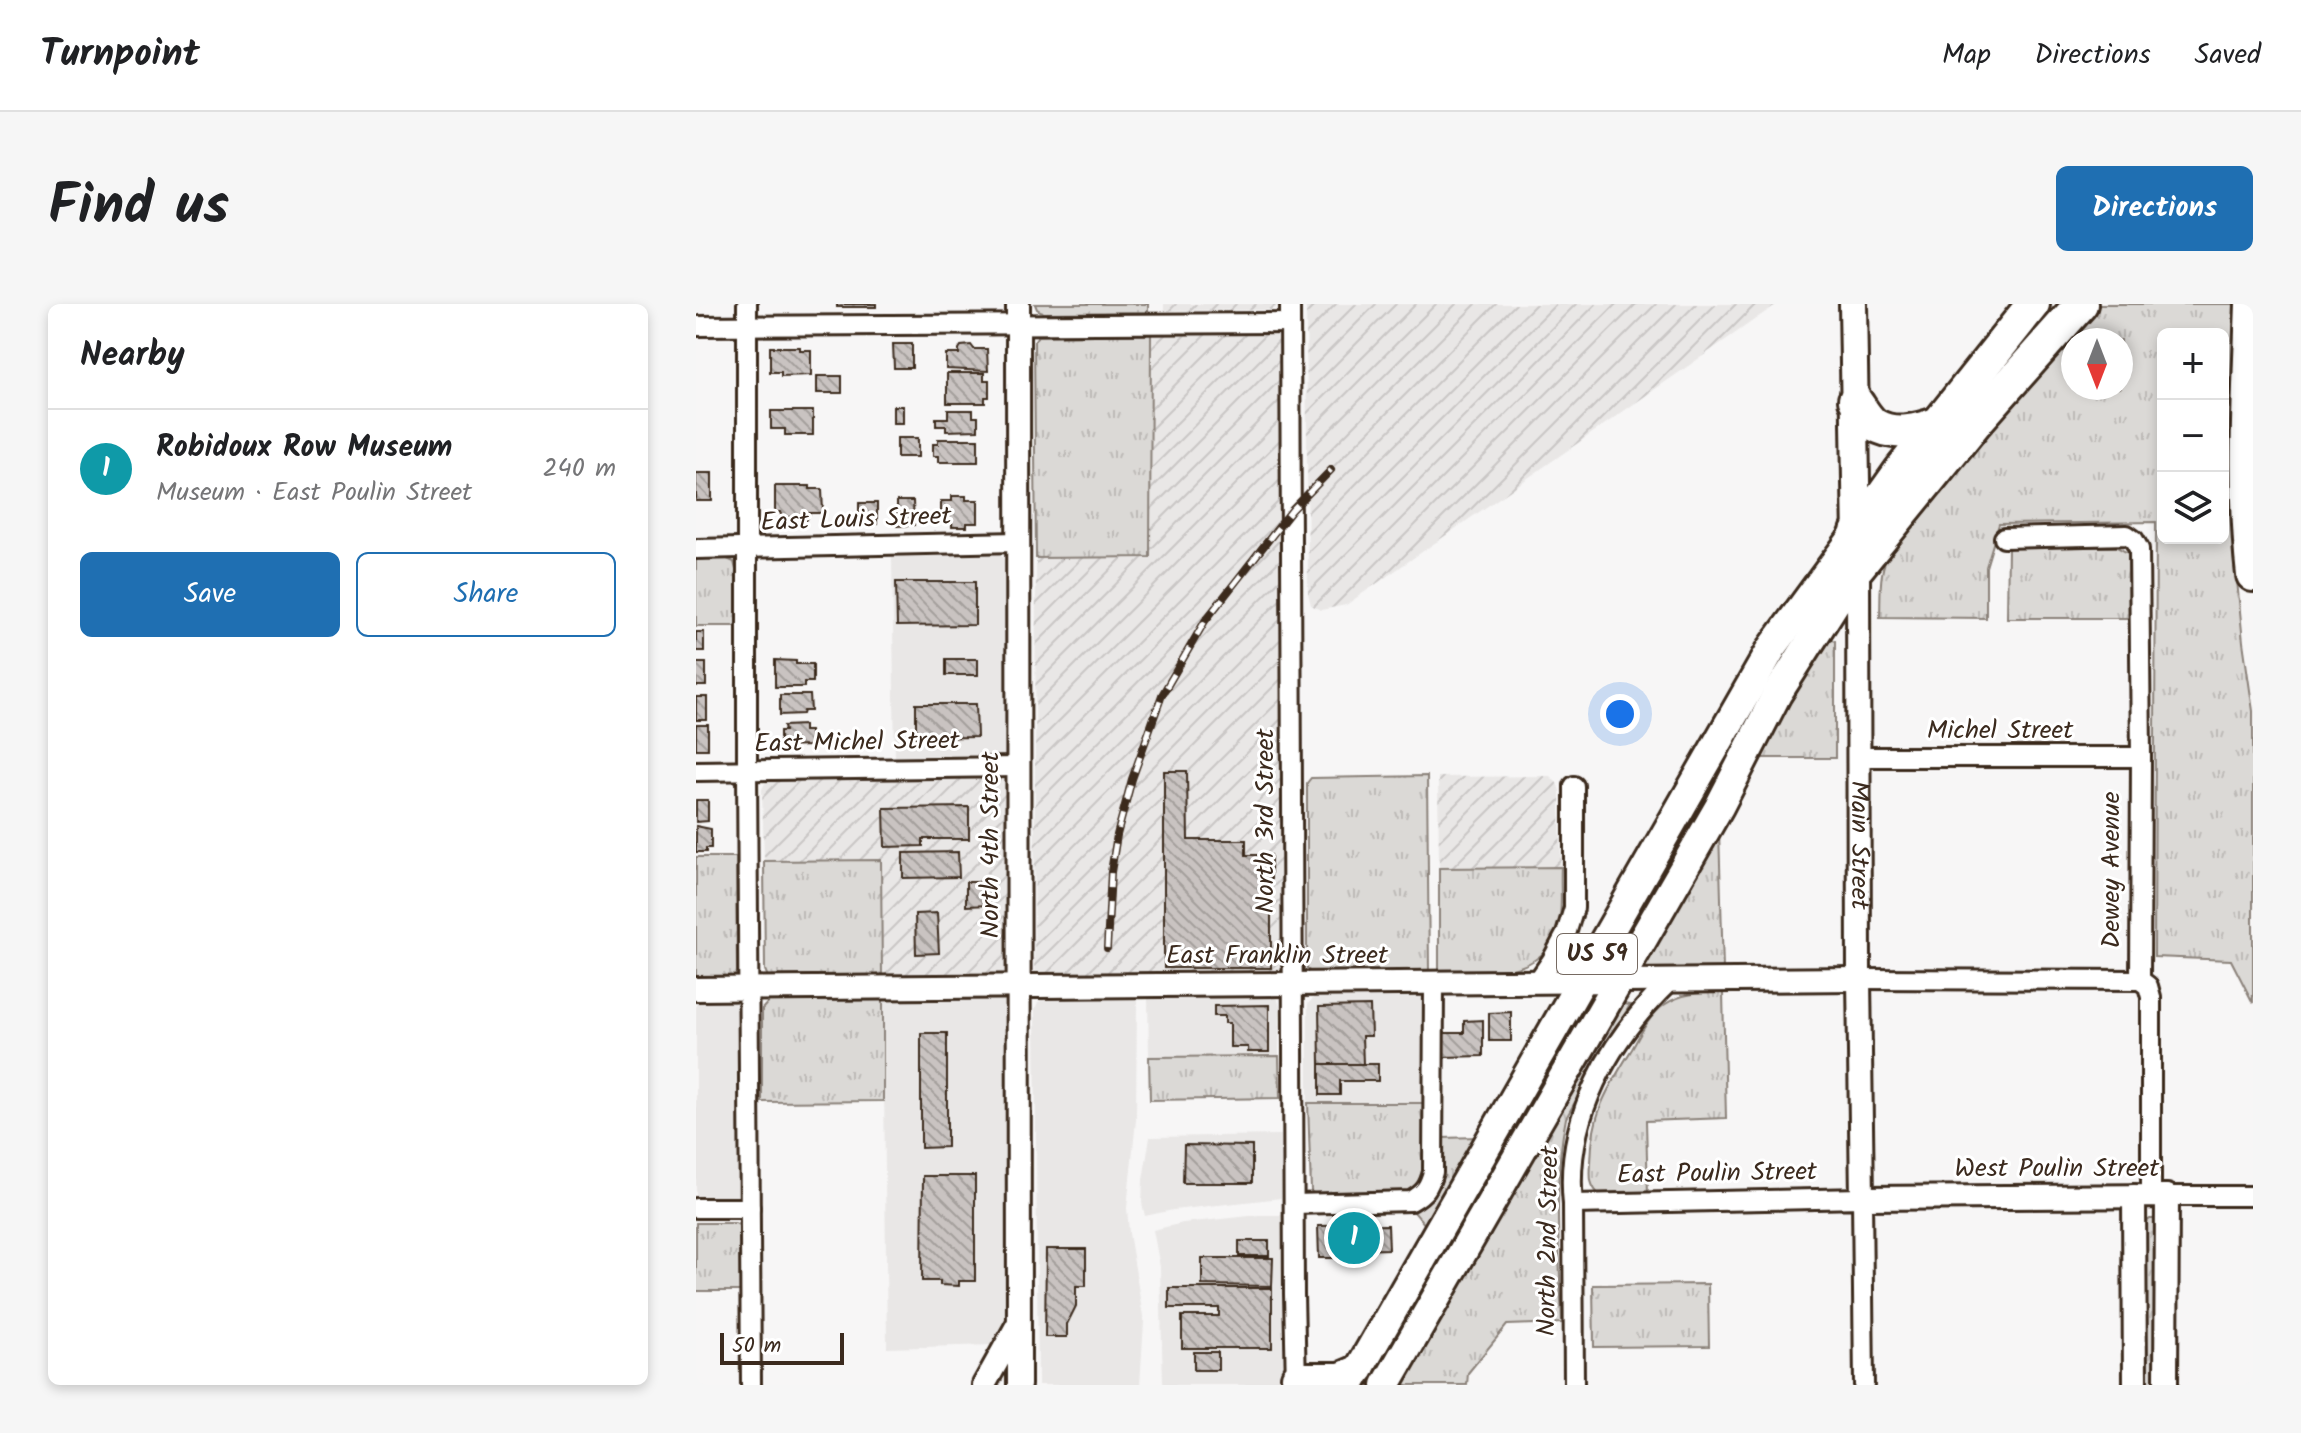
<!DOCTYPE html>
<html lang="en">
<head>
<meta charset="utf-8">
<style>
  :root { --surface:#fff; --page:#f6f6f6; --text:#202124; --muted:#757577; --line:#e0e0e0; --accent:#1f6fb2 }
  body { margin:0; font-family:Kalam,sans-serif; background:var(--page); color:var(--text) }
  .controls { position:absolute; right:24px; top:24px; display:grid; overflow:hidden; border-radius:12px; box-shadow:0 4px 12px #0003 }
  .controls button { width:72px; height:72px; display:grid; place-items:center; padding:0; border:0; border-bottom:2px solid var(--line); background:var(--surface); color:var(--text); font:40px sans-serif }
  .compass { position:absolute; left:1365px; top:24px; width:72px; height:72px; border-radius:50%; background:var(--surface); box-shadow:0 4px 12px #0003; rotate:180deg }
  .scale { position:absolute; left:24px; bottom:20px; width:124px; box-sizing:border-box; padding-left:8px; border:4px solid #3b2a1e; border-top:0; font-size:22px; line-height:28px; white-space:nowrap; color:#3b2a1e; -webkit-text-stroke:6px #fff; paint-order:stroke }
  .you { position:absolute; left:924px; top:410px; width:28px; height:28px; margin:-20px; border:6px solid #fff; border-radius:50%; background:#1a73e8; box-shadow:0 0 0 12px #1a73e833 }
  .badge { display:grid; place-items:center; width:52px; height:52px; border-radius:50%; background:var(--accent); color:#fff; font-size:26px; font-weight:700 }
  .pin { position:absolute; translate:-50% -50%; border:4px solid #fff; box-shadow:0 2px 8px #0006 }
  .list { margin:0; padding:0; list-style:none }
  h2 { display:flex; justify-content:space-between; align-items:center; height:104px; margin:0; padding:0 32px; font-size:34px }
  h2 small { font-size:26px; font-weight:400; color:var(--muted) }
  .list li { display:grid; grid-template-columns:52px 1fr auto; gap:24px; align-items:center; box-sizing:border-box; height:120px; padding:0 32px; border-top:2px solid var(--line) }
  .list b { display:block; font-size:30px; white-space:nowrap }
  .list p { margin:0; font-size:26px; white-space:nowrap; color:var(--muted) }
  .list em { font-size:26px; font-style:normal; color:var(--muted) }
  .actions { display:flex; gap:16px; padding:24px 32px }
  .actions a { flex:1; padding:18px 0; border:2px solid var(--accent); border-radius:12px; text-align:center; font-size:28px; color:var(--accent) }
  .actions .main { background:var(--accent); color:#fff }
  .icon { flex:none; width:44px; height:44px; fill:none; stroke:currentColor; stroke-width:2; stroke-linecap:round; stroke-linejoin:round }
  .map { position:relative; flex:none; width:1557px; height:1081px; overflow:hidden; border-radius:12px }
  header { display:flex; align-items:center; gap:48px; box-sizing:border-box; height:112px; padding:0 40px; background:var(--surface); border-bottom:2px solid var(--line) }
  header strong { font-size:38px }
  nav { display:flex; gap:44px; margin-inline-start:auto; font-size:28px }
  .intro { display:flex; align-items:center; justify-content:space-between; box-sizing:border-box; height:192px; padding:0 48px }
  h1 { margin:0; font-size:56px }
  .button { padding:20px 36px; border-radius:12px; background:var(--accent); color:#fff; font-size:28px; font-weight:700 }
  main { display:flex; gap:48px; padding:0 48px }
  aside { flex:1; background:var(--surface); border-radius:12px; box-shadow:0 4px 12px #0003 }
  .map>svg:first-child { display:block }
  .built { fill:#e9e7e6 }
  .industrial { fill:url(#industrial-furrows) }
  .grass { fill:url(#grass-tufts); stroke:#8b827a; stroke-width:2; fill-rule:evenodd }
  .building { fill:url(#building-back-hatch); stroke:#3b2a1e; stroke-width:2 }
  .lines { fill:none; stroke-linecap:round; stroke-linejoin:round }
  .minor-casing { stroke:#3b2a1e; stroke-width:24 }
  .tertiary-casing { stroke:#3b2a1e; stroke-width:28 }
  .secondary-casing { stroke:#3b2a1e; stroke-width:32 }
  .primary-casing { stroke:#3b2a1e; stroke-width:34 }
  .motorway-casing { stroke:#3b2a1e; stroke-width:38 }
  .minor { stroke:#fff; stroke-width:18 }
  .tertiary { stroke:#fff; stroke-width:22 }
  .secondary { stroke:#fff; stroke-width:26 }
  .primary { stroke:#fff; stroke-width:28 }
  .motorway { stroke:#fff; stroke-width:32 }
  .rail-casing { stroke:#3b2a1e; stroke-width:8 }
  .rail { stroke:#fff; stroke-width:5; stroke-dasharray:15; stroke-linecap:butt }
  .labels { text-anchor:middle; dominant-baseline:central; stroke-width:6; stroke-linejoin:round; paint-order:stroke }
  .shield { fill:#fff; stroke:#766a62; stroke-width:2 }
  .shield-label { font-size:24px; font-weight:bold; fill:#3b2a1e }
  .street-label { font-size:26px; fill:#3b2a1e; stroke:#fff }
</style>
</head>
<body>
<header>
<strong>Turnpoint</strong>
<nav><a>Map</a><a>Directions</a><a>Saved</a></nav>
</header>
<div class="intro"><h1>Find us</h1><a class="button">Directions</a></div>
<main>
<aside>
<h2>Nearby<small></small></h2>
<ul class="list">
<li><span class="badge" style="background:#0f9aa8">1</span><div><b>Robidoux Row Museum</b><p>Museum · East Poulin Street</p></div><em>240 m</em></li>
</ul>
<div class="actions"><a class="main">Save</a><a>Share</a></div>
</aside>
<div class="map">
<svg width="1557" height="1081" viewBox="0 0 1557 1081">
  <defs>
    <pattern id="industrial-furrows" width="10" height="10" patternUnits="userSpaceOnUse" patternTransform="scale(2)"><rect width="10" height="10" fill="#e9e7e6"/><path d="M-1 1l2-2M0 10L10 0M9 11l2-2" fill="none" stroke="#c9c6c5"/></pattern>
    <pattern id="grass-tufts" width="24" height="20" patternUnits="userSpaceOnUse" patternTransform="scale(2)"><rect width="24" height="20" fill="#dbd9d6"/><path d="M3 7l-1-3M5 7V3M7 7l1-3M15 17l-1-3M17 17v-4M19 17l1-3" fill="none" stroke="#bdbab7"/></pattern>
    <pattern id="building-back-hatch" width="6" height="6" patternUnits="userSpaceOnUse" patternTransform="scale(2)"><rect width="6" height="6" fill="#c9c3c1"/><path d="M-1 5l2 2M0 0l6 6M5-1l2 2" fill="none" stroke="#a49f9c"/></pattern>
  </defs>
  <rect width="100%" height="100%" fill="#f7f6f6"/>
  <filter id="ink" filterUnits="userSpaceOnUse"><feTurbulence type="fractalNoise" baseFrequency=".0125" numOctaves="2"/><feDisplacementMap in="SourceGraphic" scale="16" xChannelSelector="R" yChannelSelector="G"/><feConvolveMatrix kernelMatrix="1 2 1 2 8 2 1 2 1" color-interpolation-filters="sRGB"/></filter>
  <g filter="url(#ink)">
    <g class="built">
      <path d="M 303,250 L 308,254 L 311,263 L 311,452 L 305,458 L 199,458 L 196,253 Z"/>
      <path d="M 620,691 L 730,693 L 729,799 L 612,799 L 612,700 Z"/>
      <path d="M 576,692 L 582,696 L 584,703 L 583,752 L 453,753 L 452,694 Z"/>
      <path d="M 304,694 L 312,698 L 313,1010 L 299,1041 L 191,1044 L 187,696 Z"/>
      <path d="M 347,695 L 441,695 L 440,816 L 431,904 L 433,929 L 448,1018 L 444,1081 L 342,1081 L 339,705 L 342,698 Z"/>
      <path d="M 30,696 L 38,698 L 45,715 L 46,895 L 0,897 L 0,697 Z"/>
      <path d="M 585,831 L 585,894 L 477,906 L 449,912 L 446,899 L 447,876 L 454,833 Z"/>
      <path d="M 563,911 L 586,911 L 587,1081 L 467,1081 L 464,963 L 457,926 L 487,919 Z"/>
    </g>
    <g class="industrial">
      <path d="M 468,0 L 581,0 L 580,4 L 575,6 L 468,7 Z"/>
      <path d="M 610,0 L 1081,0 L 650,301 L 625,306 L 615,301 L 612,289 Z"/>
      <path d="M 576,28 L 582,31 L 583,39 L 585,667 L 578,670 L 345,672 L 339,669 L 338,661 L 340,254 L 454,253 L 455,30 Z"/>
      <path d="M 854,472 L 861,479 L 864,487 L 865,563 L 743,564 L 742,473 Z"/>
      <path d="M 302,474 L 309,477 L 313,483 L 313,666 L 302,674 L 186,674 L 185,556 L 68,557 L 66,485 L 69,479 L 75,475 Z"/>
    </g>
    <g class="grass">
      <path d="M 339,0 L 452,0 L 452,8 L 348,9 L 341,5 Z"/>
      <path d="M 1399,0 L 1540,0 L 1537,147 L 1539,256 L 1547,338 L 1557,407 L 1557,699 L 1535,656 L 1458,653 L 1460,218 L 1303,220 L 1290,263 L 1290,314 L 1184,313 C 1185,289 1182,266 1195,245 ZM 1467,30 L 1527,30 L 1527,234 L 1467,234 ZM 1377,36 L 1425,36 L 1425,84 L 1377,84 Z"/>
      <path d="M 455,30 L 454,253 L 340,254 L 338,37 L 342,32 Z"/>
      <path d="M 1312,243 L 1421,243 L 1432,249 L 1433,314 L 1311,314 Z"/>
      <path d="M 0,254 L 29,254 L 38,258 L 40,266 L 41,322 L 0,322 Z"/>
      <path d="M 1133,335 L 1139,337 L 1139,454 L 1061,454 Z"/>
      <path d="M 731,472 L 733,668 L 616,669 L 611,665 L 611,479 L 615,474 Z"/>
      <path d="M 1023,525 L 1027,666 L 950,667 L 943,663 Z"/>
      <path d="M 0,553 L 40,553 L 41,669 L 37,676 L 0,678 Z"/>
      <path d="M 185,556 L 186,674 L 77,675 L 72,673 L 69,666 L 68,557 Z"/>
      <path d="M 865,563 C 864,579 866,597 864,613 C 855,676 791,669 743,669 L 743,564 Z"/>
      <path d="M 1027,689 L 1030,814 L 950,817 L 952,891 L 905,892 C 893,882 894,873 895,859 C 896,808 910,787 936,745 C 945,729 953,712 968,701 C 986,688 1006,689 1027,689 Z"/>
      <path d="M 74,696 L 187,696 L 187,797 L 66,798 L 66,705 Z"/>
      <path d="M 921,699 L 934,701 L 870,814 C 856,881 864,952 866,1019 L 811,1021 L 772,1069 L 771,1081 L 705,1081 Z"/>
      <path d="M 583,752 L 584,794 L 454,796 L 453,753 Z"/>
      <path d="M 612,799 L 729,799 L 728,869 L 724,883 L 712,890 L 621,892 L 615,887 Z"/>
      <path d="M 782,833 L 730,922 L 718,908 C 748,884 742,870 746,834 Z"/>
      <path d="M 1454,915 L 1459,915 L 1462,921 L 1461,1081 L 1449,1081 L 1448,920 Z"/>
      <path d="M 0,919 L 39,919 L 46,923 L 47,987 L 0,987 Z"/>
      <path d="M 1012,980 L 1013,1042 L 898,1043 L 897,981 Z"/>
    </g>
    <g class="building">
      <rect x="141" y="0" width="39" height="3"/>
      <path d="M 197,40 L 216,40 L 216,64 L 198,64 Z"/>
      <path d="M 275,41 L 278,45 L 291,45 L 292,67 L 250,65 L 250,50 L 263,50 L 263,45 L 265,42 Z"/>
      <path d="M 74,43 L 104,43 L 104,46 L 115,46 L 115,71 L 85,72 L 85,68 L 74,68 Z"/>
      <path d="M 251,69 L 288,69 L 288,76 L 293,76 L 293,93 L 289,93 L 289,99 L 251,99 Z"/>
      <rect x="121" y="72" width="25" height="17"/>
      <rect x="197" y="102" width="10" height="17"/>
      <path d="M 252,106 L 277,106 L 277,113 L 282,113 L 282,126 L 250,127 L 250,122 L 240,122 L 240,114 L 252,114 Z"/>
      <path d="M 75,107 L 117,107 L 117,131 L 89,131 L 89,125 L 75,125 Z"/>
      <rect x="201" y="134" width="21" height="19"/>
      <path d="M 242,135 L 282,135 L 282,158 L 242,158 L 242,152 L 237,152 L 237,140 L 242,140 Z"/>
      <rect x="0" y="169" width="16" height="28"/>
      <path d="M 79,182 L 114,182 L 114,185 L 126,185 L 127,209 L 114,209 L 110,217 L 101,216 L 99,212 L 87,215 L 84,208 L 79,208 Z"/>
      <path d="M 256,192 L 270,192 L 270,196 L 282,196 L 282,219 L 271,219 L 271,223 L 256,223 L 256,219 L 245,219 L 245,197 L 256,197 Z"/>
      <path d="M 201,197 L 217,197 L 218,221 L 201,222 Z"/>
      <rect x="163" y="199" width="18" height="21"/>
      <path d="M 200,278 L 279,278 L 279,321 L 201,322 Z"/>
      <rect x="0" y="328" width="8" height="19"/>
      <rect x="250" y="355" width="32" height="16"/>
      <path d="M 79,356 L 100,357 L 100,360 L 117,360 L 117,378 L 108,378 L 108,383 L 79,383 Z"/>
      <rect x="0" y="359" width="10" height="23"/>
      <path d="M 84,391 L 114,391 L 115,407 L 108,407 L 107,410 L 84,411 Z"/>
      <rect x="0" y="393" width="11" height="23"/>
      <path d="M 220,400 L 280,400 L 281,433 L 220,434 Z"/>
      <rect x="0" y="421" width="12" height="24"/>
      <path d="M 108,421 L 108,427 L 114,427 L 115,442 L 84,443 L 84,427 L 89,427 L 88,422 Z"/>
      <path d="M 468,467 L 491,467 L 492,536 L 550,536 L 550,551 L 575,551 L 575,664 L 468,664 Z"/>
      <path d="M 0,496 L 12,496 L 12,517 L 0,518 Z"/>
      <path d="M 273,503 L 273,535 L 227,535 L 227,542 L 189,543 L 188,504 Z"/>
      <path d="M 0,522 L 15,525 L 15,544 L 10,544 L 10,548 L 0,548 Z"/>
      <path d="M 262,548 L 263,573 L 207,574 L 207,549 Z"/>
      <path d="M 270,578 L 294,578 L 294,601 L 270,602 Z"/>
      <path d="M 241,609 L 243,649 L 220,650 L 219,610 Z"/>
      <path d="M 573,701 L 573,748 L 552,748 L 552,743 L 534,743 L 534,719 L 529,719 L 529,712 L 518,712 L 518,702 Z"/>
      <path d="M 674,702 L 675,732 L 666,732 L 667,760 L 624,760 L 623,703 Z"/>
      <path d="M 815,708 L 815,737 L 793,737 L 793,709 Z"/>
      <path d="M 787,716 L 787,752 L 748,753 L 748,729 L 768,729 L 768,717 Z"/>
      <path d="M 225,729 L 251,729 L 251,843 L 225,844 Z"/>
      <path d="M 624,760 L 682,760 L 682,777 L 644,777 L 644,791 L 624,791 Z"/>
      <path d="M 488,841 L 556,842 L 556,879 L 487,879 Z"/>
      <path d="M 227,872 L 279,872 L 279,977 L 263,977 L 263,982 L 244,981 L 244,977 L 226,977 Z"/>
      <path d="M 692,921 L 693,945 L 661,946 L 662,954 L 623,954 L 622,922 Z"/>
      <rect x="543" y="937" width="30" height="15"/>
      <path d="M 350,945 L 390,945 L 390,982 L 380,982 L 380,1002 L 371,1020 L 371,1033 L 349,1033 Z"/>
      <path d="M 506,954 L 577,954 L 576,982 L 506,981 Z"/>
      <path d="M 473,984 L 576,984 L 576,1044 L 486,1044 L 486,1012 L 523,1012 L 523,1004 L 473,1004 Z"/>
      <rect x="498" y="1048" width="24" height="18"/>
    </g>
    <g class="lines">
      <defs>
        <g id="minor">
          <path d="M 51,0 L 51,466 L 55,1081"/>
          <path d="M 594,0 L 598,990 L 600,1081"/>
          <path d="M 0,22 L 594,19"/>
          <path d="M 1308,234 L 1431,231 L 1438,236 L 1443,245 L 1445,453 L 1444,676 L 1452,682 L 1455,693 L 1455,892"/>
          <path d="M 0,245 L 322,238"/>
          <path d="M 1162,453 L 1445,453"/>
          <path d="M 0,467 L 322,463"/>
          <path d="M 1163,675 L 1444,676"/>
          <path d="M 841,678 L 856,656 L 870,630 L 878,604 L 878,482"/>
          <path d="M 1471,892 L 1557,892"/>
          <path d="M 598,900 L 715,897 C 729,889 733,883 737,868 L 738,679"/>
          <path d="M 877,900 L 1166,894 L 1168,1081"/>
          <path d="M 0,904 L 54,904"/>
          <path d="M 878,1081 L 877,900 C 868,814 913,736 973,678"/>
        </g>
        <g id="tertiary">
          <path d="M 322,0 L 323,1081"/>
          <path id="s1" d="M 1162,263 L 1163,675 L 1166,894 L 1471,892 L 1470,1081"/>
          <path d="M 0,685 L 1163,675"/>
          <path d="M 1438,892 L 1439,1081"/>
          <path d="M 288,1081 L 322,1020"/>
        </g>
        <path id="secondary" d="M 1157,0 L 1161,236"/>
        <g id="primary">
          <path d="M 600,1073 L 645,1073 L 664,1065"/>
          <path d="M 654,1081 L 1076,344 L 1161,228"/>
          <path d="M 690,1081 L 1023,503 L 1081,390 L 1162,263"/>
        </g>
        <g id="motorway">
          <path d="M 1556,0 C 1553,90 1547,182 1557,271"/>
          <path d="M 1159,96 C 1165,104 1171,116 1179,121 C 1199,133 1223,126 1243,119"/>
          <path d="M 1161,228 L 1205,166 L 1337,0"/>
          <path d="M 1162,263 L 1280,118 L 1385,0"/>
        </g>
      </defs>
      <use href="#minor" class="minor-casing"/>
      <use href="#tertiary" class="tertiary-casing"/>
      <use href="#secondary" class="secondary-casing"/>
      <use href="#primary" class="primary-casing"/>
      <use href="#motorway" class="motorway-casing"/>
      <use href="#minor" class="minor"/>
      <use href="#tertiary" class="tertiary"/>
      <use href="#secondary" class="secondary"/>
      <use href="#primary" class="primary"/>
      <use href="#motorway" class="motorway"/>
      <defs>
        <path id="rail" d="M 411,644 L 415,568 L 421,531 L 436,475 L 466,391 L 509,317 L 596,206 L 635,166"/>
      </defs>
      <use href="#rail" class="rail-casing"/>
      <use href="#rail" class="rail"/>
    </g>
  </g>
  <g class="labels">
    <rect class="shield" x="861" y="630" width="80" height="40" rx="6"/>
    <g class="shield-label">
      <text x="901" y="650">US 59</text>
    </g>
    <g class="street-label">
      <text transform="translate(160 216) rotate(-2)">East Louis Street</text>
      <text x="1304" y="427">Michel Street</text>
      <text transform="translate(161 439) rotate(-1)">East Michel Street</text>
      <text transform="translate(570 517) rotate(-90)">North 3rd Street</text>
      <text stroke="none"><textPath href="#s1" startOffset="278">Main Street</textPath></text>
      <text transform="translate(295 541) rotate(-90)">North 4th Street</text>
      <text transform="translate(1416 566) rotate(-90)">Dewey Avenue</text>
      <text x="581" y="652">East Franklin Street</text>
      <text x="1361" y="865">West Poulin Street</text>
      <text transform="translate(1021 870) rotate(-1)">East Poulin Street</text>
      <text transform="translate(853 937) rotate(-89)">North 2nd Street</text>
    </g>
  </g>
</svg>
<div class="controls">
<button>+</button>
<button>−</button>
<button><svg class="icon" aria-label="layers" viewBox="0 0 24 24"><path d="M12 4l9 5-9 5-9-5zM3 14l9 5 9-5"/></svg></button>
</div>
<svg class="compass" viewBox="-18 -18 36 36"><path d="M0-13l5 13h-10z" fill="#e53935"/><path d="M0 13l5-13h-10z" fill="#757577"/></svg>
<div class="scale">50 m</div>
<div class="you"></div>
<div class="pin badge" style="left:658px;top:934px;background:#0f9aa8">1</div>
</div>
</main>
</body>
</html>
